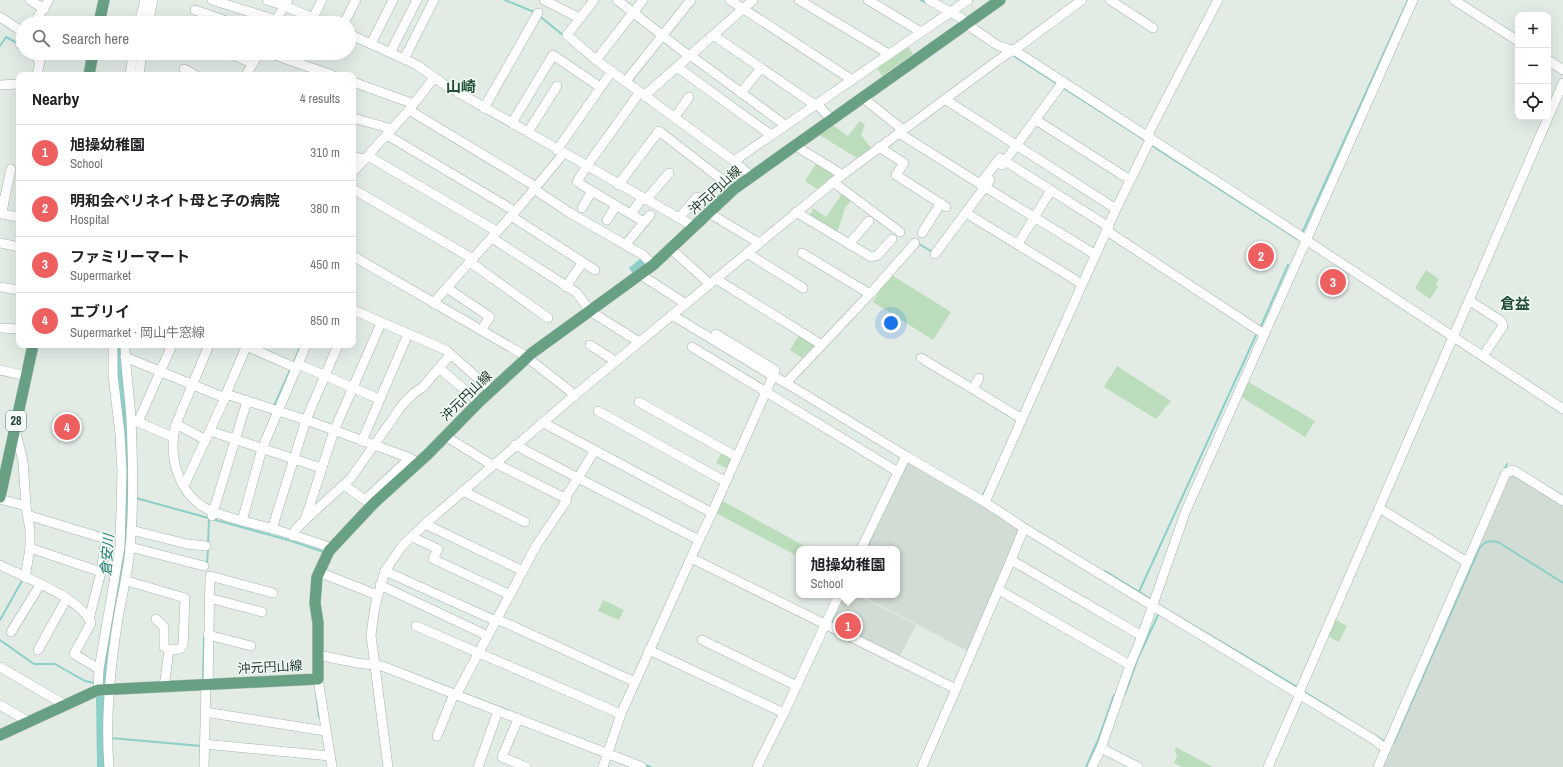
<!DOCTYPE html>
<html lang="en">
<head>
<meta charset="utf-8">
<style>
  :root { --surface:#fff; --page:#f2f2f2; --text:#202124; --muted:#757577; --line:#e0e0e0; --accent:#ee5f60 }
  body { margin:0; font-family:"Archivo Narrow","Noto Sans JP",sans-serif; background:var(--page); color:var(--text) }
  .controls { position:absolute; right:12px; top:12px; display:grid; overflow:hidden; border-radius:8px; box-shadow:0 4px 16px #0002 }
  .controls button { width:36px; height:36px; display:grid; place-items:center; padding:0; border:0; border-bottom:1px solid var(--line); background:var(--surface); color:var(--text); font:20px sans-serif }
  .you { position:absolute; left:891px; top:323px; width:14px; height:14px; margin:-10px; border:3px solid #fff; border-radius:50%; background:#1a73e8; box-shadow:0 0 0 6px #1a73e833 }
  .badge { display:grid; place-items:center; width:26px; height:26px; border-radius:50%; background:var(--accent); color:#fff; font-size:13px; font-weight:700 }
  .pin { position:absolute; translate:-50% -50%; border:2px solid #fff; box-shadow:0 1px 4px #0006 }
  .popup { position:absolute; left:796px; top:546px; width:104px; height:52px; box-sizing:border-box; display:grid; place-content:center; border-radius:8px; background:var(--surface); filter:drop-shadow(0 1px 3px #0005); font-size:13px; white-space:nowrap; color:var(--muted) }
  .popup b { font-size:15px; color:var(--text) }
  .popup::after { content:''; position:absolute; left:50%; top:100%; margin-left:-8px; border:8px solid transparent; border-top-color:var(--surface) }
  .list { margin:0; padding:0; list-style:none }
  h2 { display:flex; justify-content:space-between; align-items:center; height:52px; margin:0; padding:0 16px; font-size:17px }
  h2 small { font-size:13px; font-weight:400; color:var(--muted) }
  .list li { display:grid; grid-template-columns:26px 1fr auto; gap:12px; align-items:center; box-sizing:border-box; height:56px; padding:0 16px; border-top:1px solid var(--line) }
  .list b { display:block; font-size:15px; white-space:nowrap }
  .list p { margin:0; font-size:13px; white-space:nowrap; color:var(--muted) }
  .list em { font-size:13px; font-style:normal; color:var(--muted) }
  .icon { flex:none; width:22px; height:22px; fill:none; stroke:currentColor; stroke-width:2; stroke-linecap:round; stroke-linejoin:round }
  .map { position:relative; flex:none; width:1563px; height:767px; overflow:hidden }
  .search { position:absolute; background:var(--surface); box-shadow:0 4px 16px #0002; left:16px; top:16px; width:340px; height:44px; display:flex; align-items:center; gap:10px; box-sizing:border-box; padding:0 14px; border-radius:22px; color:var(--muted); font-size:15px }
  .panel { position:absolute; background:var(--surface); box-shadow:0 4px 16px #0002; left:16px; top:72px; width:340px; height:276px; border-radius:8px }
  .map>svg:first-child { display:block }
  .built { fill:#d1dcd4 }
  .green { fill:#bcddbc }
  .water { fill:#8ccfc9 }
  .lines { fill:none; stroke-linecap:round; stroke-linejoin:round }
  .stream { stroke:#8ccfc9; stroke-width:2 }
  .river { stroke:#8ccfc9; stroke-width:12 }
  .minor-casing { stroke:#a5b4ab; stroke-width:10 }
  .major-casing { stroke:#c1c9c5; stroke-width:12 }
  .minor { stroke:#fff; stroke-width:9 }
  .major { stroke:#68a084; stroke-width:11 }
  .labels { text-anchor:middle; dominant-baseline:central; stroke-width:3; stroke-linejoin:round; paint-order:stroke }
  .shield { fill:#f3f9f4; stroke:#61756a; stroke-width:1 }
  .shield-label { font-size:12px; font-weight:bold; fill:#233d2f }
  .street-label { font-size:13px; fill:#233d2f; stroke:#f3f9f4 }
  .water-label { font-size:14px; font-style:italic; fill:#1f776f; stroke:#f3f9f4 }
  .quarter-label { font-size:15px; font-weight:bold; fill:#1f4e37; stroke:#f3f9f4 }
</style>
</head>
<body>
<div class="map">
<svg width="1563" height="767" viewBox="0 0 1563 767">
  <rect width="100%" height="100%" fill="#e2ece5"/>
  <g class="built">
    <path d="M 910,461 L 1021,530 L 968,651 L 860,595 L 897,595 L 897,549 L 867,549 L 908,462 Z"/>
    <path d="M 1515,473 L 1563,504 L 1563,767 L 1380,767 L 1507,476 Z"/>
    <path d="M 844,595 L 857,595 L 916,625 L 899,658 L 831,623 Z"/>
  </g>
  <g class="green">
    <path d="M 908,46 L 913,54 L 882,76 L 877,68 Z"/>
    <path d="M 860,121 L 865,124 L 861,135 L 871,148 L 857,158 L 816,133 L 831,124 L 848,136 Z"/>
    <path d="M 817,162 L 836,174 L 817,189 L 805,181 Z"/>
    <path d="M 844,191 L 853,198 L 845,208 L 837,233 L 809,218 L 813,208 L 826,217 Z"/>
    <path d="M 1426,270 L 1439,279 L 1436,285 L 1438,287 L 1430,299 L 1415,288 Z"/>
    <path d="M 890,274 L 951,312 L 933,340 L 873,302 Z"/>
    <path d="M 800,333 L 816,344 L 802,358 L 790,350 Z"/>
    <path d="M 1117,366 L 1171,401 L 1156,419 L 1104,387 Z"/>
    <path d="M 1247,381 L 1315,421 L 1305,437 L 1243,398 L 1241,395 Z"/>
    <path d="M 722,452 L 732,457 L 728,469 L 716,463 Z"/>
    <path d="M 721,500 L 810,549 L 799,549 L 799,557 L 716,513 Z"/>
    <path d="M 603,600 L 624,610 L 619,620 L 598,611 Z"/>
    <path d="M 1333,618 L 1347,626 L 1339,642 L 1326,635 Z"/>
    <path d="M 1176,747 L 1213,767 L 1182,767 L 1174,763 L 1177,756 L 1175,751 Z"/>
  </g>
  <path class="water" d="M 641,258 L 647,263 L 635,277 L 629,268 Z"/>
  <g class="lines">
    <g class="stream">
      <path d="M 505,0 L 534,12"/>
      <path d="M 921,0 L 927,3"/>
      <path d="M 542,18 L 564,36"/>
      <path d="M 0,46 L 6,37 L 17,43"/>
      <path d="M 1014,56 L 1059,85"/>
      <path d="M 1062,87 L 1146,141"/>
      <path d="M 1151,145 L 1297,239"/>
      <path d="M 1303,231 L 1408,0"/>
      <path d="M 917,243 L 933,252"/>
      <path d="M 1261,326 L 1288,265"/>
      <path d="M 293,364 L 301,345"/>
      <path d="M 274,406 L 291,368"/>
      <path d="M 1504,471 L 1507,464"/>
      <path d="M 983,495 L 987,487"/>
      <path d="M 136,498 L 288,540 L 324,552"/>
      <path d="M 208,544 L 209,518"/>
      <path d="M 866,549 L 874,532"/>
      <path d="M 207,564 L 208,548"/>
      <path d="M 1105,571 L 1149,598"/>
      <path d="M 1139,592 L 1256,335"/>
      <path d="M 1159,605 L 1299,688"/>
      <path d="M 0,620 L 23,579"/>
      <path d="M 0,640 L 34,664 L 55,664 L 85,681 L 95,683"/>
      <path d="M 203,681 L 204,636"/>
      <path d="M 1303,691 L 1345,717"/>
      <path d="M 316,693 L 319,717"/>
      <path d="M 1123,694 L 1125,694 L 1138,658 L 1159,613"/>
      <path d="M 1376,736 L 1386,742"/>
      <path d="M 111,738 L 201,746"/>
      <path d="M 1392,743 L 1394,742 L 1479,549 C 1484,542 1489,540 1498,542 L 1563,583"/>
      <path d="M 643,764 L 651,767"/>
      <path d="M 1086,767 L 1098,740 L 1114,695"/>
    </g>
    <path class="river" d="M 103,767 L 102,700 L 112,625 L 121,577 L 127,477 L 119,345"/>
    <defs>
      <g id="minor">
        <path d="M 30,0 L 44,9"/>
        <path d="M 212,0 L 276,20 L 274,23"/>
        <path d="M 267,0 L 285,6 L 324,23"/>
        <path d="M 544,0 L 579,18"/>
        <path d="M 594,0 L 567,35 L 596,60 L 734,161"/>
        <path d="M 617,0 L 689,56"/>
        <path d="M 730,0 L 852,80"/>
        <path d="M 799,0 L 889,54"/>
        <path d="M 868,0 L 921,32"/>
        <path d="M 929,0 L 961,18 L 975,30 L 997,45 L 1017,52 L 1298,234 L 1306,240 L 1563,409"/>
        <path d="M 1110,0 L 1153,28"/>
        <path d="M 1454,0 L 1518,41"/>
        <path d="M 195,10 L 232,23"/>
        <path d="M 0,17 L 23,32"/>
        <path d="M 313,18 L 322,0"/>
        <path d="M 276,20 L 288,0"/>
        <path d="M 34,23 L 49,0"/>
        <path d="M 139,23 L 145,0"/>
        <path d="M 148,23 L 153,0"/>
        <path d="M 344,23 L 356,0"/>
        <path d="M 349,34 L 417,65 L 445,85 L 695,227"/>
        <path d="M 713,35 L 815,105"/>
        <path d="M 20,44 L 23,40"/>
        <path d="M 371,44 L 393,0"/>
        <path d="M 229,53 L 253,64"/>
        <path d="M 269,53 L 332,75"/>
        <path d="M 390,53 L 417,0"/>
        <path d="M 690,55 L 785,125"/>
        <path d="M 404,59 L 434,0"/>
        <path d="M 596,60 L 643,0"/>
        <path d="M 1548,60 L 1563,70"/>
        <path d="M 677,67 L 771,135"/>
        <path d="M 184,69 L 195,75"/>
        <path d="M 37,75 L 40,61 L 38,60"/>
        <path d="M 130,75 L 133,53"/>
        <path d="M 139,75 L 142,53"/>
        <path d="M 246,75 L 259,53"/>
        <path d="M 626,81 L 691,0"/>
        <path d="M 353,82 L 414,104"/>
        <path d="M 0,85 L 19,84"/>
        <path d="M 640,92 L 586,167 L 577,182 L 644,222"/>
        <path d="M 741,93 L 761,68"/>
        <path d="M 645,95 L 753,0"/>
        <path d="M 862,97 L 903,130"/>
        <path d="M 946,100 L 1116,209"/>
        <path d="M 817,104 L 831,119"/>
        <path d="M 484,108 L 538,13"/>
        <path d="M 409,110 L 533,185 L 534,189 L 570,213 L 643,255 L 653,265"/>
        <path d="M 675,117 L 689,97"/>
        <path d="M 353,118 L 392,129"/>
        <path d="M 1036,120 L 1130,180"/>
        <path d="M 512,123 L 553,55 L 600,87"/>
        <path d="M 528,132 L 557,86"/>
        <path d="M 899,133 L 980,184 L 1000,158 L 1109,227"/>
        <path d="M 387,135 L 511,209"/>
        <path d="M 1147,136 L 1218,0"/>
        <path d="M 794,145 L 838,172 L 841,176 L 1005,55 L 1018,47 L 1082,0"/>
        <path d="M 879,147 L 904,163 L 896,175 L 946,207"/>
        <path d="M 557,150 L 612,71"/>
        <path d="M 368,156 L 493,229"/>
        <path d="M 353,157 L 365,159"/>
        <path d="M 1002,165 L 1063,82"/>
        <path d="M 353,172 L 409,110 L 434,78"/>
        <path d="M 751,176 L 734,161 L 968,0"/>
        <path d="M 833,182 L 900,232"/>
        <path d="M 618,185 L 659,131 L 734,189"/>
        <path d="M 985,187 L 1096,255"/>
        <path d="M 353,189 L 473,259"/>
        <path d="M 646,200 L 669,173"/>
        <path d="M 0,201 L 4,201 L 2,214 L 19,217"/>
        <path d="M 4,201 L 11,169"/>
        <path d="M 582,208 L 592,191"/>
        <path d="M 796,212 L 871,257 L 878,255 L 892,239"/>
        <path d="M 709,213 L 759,243"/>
        <path d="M 966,213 L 1082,284"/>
        <path d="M 631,214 L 642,198"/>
        <path d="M 511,216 L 595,270"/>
        <path d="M 679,218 L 697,197"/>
        <path d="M 607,220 L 616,206"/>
        <path d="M 1107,231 L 1264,334"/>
        <path d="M 922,233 L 941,203"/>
        <path d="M 492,238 L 577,293 L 590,311 L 639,342"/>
        <path d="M 0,243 L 19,247"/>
        <path d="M 626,244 L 650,215"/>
        <path d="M 849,244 L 869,221"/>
        <path d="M 1018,244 L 1051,190"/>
        <path d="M 671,249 L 710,284"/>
        <path d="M 747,253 L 803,288"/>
        <path d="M 802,253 L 870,294 L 915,243"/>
        <path d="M 935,254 L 990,180"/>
        <path d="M 353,256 L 524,355 L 575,395 L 841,176"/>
        <path d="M 470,262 L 548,318"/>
        <path d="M 641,275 L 686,304"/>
        <path d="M 716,279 L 822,345"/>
        <path d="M 0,287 L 19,290"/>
        <path d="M 566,287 L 582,263"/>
        <path d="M 447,288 L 490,317 L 481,330"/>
        <path d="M 1470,301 L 1501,321 L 1503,326 L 1483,356"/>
        <path d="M 433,303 L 521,205 L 564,153"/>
        <path d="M 353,310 L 446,350 L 492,391"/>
        <path d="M 0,328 L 19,329"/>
        <path d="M 716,334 L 775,370 L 773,376 L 786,383"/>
        <path d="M 209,345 L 176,424 C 167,457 179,499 214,512 C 232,519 251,523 270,528 C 291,534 311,541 332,548"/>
        <path d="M 244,345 L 296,368"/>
        <path d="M 590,345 L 615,361"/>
        <path d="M 692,347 L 898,472"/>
        <path d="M 125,357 L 225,398 L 226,394 L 306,420 L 410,458 L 418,463"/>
        <path d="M 921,358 L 973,389 L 979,378"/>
        <path d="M 298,364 L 379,399"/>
        <path d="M 440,369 L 479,402"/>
        <path d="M 0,370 L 26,376"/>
        <path d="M 973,389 L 1022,419 L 1116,209 L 1151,138"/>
        <path d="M 226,394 L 247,345"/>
        <path d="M 639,402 L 737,457"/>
        <path d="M 598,411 L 726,482"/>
        <path d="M 1022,419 L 985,502 L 1024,528 L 1373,739 L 1386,749"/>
        <path d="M 133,420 L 173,437"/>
        <path d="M 138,422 L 172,345"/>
        <path d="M 542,422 L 712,513 L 773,376 L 672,315"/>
        <path d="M 176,424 L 206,440"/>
        <path d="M 15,429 L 23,461 L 26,506 L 30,530 L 30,548 L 25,578"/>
        <path d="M 210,431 L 321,468"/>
        <path d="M 445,436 L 492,465"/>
        <path d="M 362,441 L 408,334"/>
        <path d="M 595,450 L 578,478 L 699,540 L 712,513"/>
        <path d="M 906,456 L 985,502"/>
        <path d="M 495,463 L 565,498 L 578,478 L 515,445"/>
        <path d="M 344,485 L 365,500 L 410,458"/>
        <path d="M 184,486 L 225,398"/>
        <path d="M 463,491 L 525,522"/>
        <path d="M 0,499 L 26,506"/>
        <path d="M 1379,508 L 1467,562"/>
        <path d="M 27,515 L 106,539 L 101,572 L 89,619"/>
        <path d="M 212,516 L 247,401"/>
        <path d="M 305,520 L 351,478 L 403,404 L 414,393 L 423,387 L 450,355"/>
        <path d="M 242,521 L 262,449 L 306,345"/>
        <path d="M 425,524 L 523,571"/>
        <path d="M 1024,528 L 1011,560 L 1142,636"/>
        <path d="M 272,529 L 306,420 L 338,345"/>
        <path d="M 131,530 L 187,544 L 206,546"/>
        <path d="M 293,536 L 296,529 L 305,520 L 334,431 L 381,323"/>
        <path d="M 412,537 L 438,549 L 433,559 L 510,595"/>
        <path d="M 130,547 L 204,566"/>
        <path d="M 30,548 L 101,572"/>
        <path d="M 861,549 L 906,456 L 786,383 L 870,294"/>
        <path d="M 691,558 L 956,689 L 1011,560"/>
        <path d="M 0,565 C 25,578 80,597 91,623 L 74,654 L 99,669 L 98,690"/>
        <path d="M 385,571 L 496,621"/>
        <path d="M 319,572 L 377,595"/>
        <path d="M 127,581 L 185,598 L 183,645 L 180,649 L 169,650 L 164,687"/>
        <path d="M 380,585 L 488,636"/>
        <path d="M 999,590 L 1130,665"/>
        <path d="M 209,598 L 262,612"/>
        <path d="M 156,619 L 164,627 L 164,647 L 169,650"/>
        <path d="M 497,619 L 635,682"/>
        <path d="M 416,626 L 621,714"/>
        <path d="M 11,632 L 40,585"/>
        <path d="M 208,635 L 251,646"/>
        <path d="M 702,640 L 797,686"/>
        <path d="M 38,650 L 67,598"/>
        <path d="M 649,650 L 784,713 L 757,767"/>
        <path d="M 318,655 L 357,663 L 382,666 L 642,767"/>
        <path d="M 0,667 L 65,705"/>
        <path d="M 99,669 L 120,547 L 122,472 L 120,434 L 113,375 L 113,345"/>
        <path d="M 318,679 L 332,767"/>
        <path d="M 208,685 L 210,576 L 273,593"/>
        <path d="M 1299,693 L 1563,83"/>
        <path d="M 456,695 L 536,546 L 567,500 L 565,498"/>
        <path d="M 0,705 L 29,722"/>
        <path d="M 205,712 L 325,731"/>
        <path d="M 784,713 L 839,595"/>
        <path d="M 518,719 L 502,757 L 526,767"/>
        <path d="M 437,736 L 454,694"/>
        <path d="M 204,744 L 330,756"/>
        <path d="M 1101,748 L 1138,767"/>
        <path d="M 109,767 C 105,717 110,668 118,619 C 122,595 128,572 130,548 C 134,506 133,463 131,420 C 130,395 125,370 125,345"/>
        <path d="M 204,767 L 206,685"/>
        <path d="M 388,767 L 371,635 L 375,606 L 385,571 L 402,546 L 425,524 L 575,395"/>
        <path d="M 478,767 L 498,711"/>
        <path d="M 603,767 L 621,714 L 699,540"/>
        <path d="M 922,767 L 956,689"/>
        <path d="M 1092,767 L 1101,748 L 1130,665 L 1142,636 L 1185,513 L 1413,0"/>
        <path d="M 1268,767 L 1300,694"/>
        <path d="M 1378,767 L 1506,473 L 1513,470 L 1563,501"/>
      </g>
      <g id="major">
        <path d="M 99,23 L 104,0"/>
        <path d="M 89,75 L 93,53"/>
        <path d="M 0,497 L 33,345"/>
        <path d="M 0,735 L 98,690 L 318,679 L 318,623 L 315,603 L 317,577 L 329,551 L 374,503 L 428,454 L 479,402 L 532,353 L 653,265 L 734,189 L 1000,0"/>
      </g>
    </defs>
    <use href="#minor" class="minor-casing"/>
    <use href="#major" class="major-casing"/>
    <use href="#minor" class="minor"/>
    <use href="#major" class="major"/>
  </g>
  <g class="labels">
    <rect class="shield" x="6" y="411" width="20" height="20" rx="3"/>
    <g class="shield-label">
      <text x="16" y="421">28</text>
    </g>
    <g class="street-label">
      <text transform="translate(715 190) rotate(-42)">沖元円山線</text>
      <text transform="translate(466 396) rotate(-44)">沖元円山線</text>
      <text transform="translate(270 667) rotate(-3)">沖元円山線</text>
    </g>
    <g class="water-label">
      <text transform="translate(107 555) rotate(-86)">倉安川</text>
    </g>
    <g class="quarter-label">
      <text x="461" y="86">山崎</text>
      <text x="1515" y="303">倉益</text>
    </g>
  </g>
</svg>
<div class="controls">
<button>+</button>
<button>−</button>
<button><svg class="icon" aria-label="locate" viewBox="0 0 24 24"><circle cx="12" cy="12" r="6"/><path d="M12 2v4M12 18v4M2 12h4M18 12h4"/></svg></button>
</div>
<div class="you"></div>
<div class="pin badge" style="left:848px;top:626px">1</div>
<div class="popup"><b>旭操幼稚園</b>School</div>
<div class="pin badge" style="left:1261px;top:256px">2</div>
<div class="pin badge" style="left:1333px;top:282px">3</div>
<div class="pin badge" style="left:67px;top:427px">4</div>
<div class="search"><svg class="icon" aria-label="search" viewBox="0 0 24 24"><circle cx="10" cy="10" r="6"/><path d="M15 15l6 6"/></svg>Search here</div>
<section class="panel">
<h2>Nearby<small>4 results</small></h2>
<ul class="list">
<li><span class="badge">1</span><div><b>旭操幼稚園</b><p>School</p></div><em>310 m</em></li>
<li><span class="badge">2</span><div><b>明和会ペリネイト母と子の病院</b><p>Hospital</p></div><em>380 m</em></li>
<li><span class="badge">3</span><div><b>ファミリーマート</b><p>Supermarket</p></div><em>450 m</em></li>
<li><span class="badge">4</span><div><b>エブリイ</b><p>Supermarket · 岡山牛窓線</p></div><em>850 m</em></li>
</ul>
</section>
</div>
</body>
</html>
